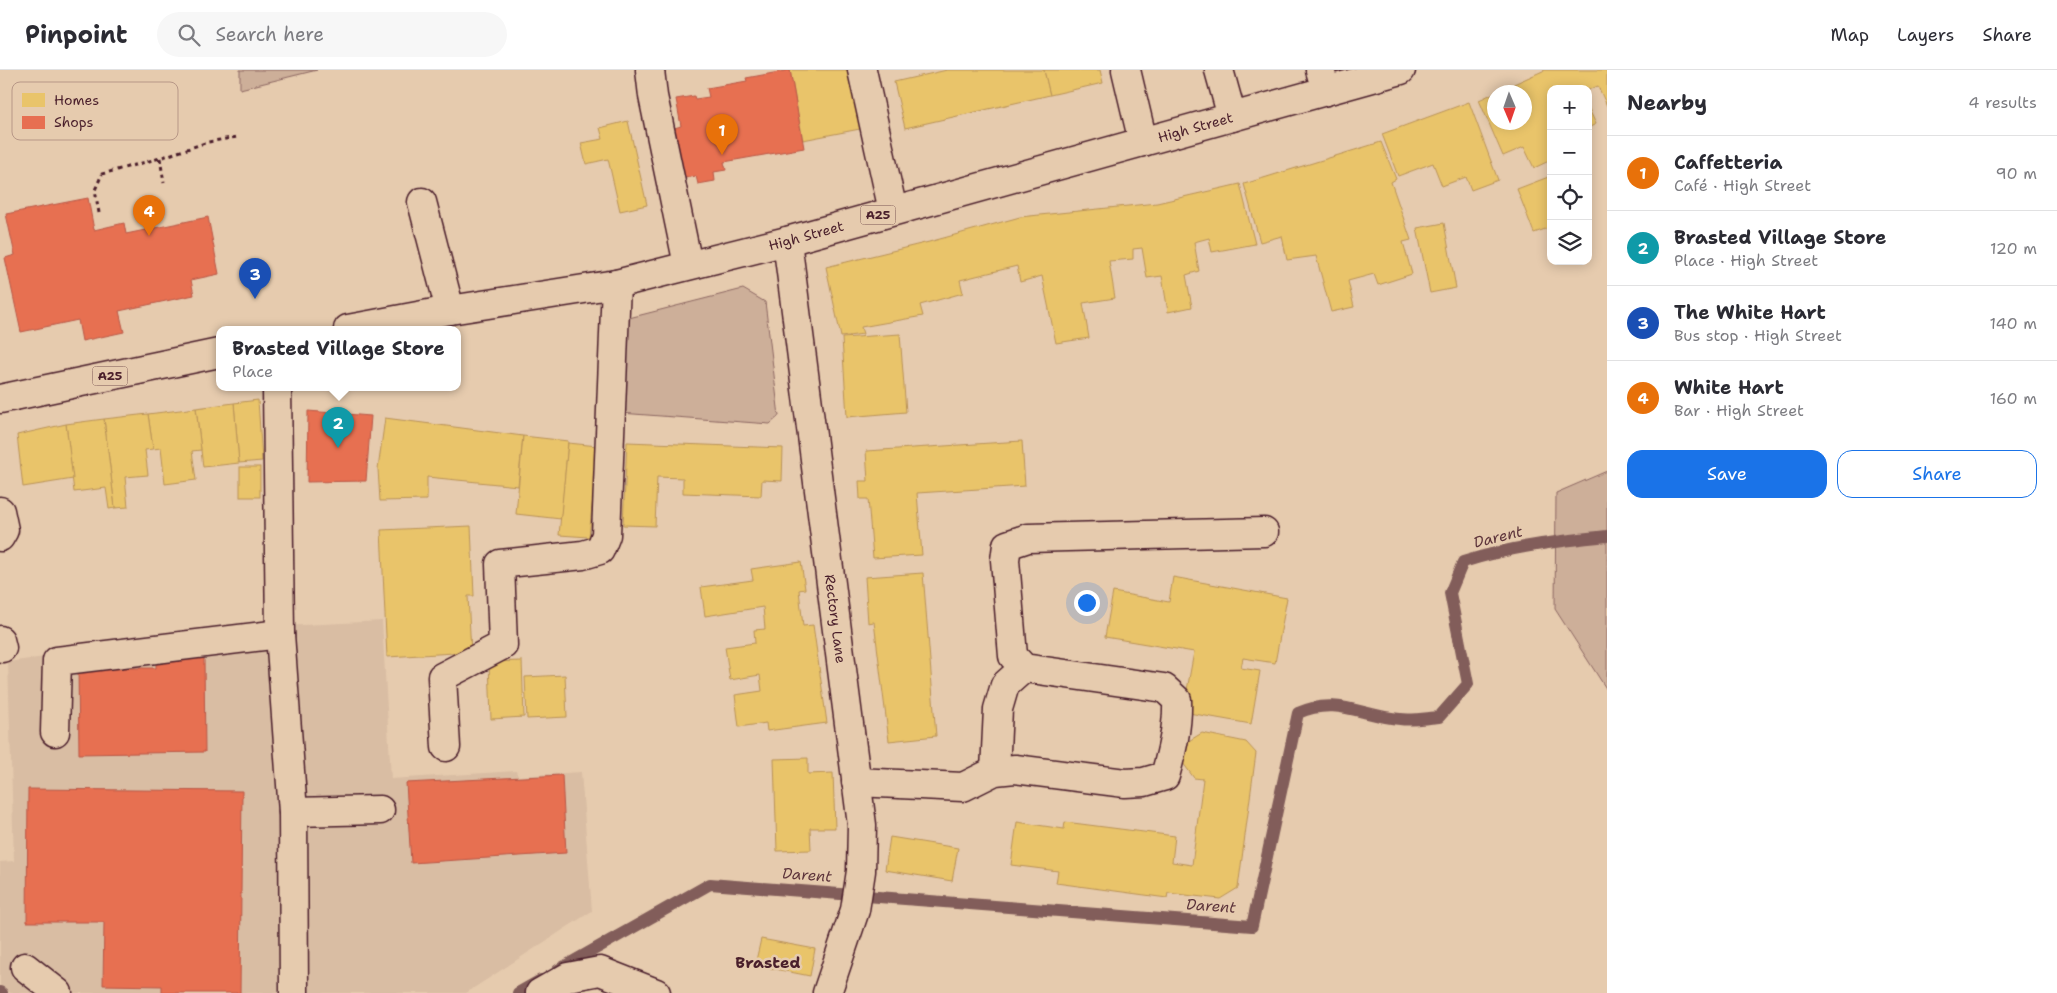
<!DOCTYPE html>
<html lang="en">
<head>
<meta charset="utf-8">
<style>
  :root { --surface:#fff; --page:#f7f7f7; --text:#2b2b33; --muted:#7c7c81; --line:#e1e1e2; --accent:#1a73e8 }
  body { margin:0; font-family:"Shantell Sans",sans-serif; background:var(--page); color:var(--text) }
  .controls { position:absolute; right:15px; top:15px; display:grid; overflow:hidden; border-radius:10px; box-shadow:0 2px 12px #0003 }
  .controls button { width:45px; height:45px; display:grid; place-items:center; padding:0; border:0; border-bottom:1px solid var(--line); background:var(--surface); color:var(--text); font:25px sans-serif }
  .compass { position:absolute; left:1487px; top:15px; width:45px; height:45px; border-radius:50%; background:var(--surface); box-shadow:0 2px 12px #0003; rotate:178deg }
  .you { position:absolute; left:1086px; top:532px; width:18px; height:18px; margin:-12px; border:4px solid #fff; border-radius:50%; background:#1a73e8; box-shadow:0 0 0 8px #1a73e833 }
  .badge { display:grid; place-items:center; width:32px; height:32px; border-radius:50%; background:var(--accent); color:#fff; font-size:16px; font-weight:700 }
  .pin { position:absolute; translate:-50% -41px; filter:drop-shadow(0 1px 2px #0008) }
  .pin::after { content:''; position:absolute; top:26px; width:18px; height:15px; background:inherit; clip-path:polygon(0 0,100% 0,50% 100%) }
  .popup { position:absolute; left:216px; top:256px; width:245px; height:65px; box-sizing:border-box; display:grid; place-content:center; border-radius:10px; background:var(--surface); filter:drop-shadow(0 1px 4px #0005); font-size:16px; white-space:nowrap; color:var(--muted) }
  .popup b { font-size:19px; color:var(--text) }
  .popup::after { content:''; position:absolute; left:50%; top:100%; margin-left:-10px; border:10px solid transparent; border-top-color:var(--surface) }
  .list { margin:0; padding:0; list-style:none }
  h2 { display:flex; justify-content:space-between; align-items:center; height:65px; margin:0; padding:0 20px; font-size:21px }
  h2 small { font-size:16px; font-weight:400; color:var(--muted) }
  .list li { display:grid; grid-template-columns:32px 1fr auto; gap:15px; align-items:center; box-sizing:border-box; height:75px; padding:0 20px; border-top:1px solid var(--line) }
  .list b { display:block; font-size:19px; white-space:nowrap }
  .list p { margin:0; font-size:16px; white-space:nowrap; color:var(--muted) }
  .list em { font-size:16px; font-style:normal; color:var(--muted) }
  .actions { display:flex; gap:10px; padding:15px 20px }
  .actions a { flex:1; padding:11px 0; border:1px solid var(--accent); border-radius:15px; text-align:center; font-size:18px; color:var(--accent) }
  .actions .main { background:var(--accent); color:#fff }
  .icon { flex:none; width:28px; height:28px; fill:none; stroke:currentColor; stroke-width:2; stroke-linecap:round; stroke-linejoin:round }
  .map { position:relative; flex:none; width:1607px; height:923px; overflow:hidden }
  header { display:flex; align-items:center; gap:30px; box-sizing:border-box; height:70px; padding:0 25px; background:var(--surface); border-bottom:1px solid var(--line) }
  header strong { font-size:24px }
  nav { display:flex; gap:28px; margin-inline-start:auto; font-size:18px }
  .search { width:350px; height:45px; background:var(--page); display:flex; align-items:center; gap:12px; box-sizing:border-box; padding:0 18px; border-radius:28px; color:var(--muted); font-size:19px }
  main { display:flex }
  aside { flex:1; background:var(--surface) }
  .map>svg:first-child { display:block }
  .built { fill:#d9bda3 }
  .green { fill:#cdaf99; stroke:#8c6762 }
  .homes { fill:#e9c46a; stroke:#b99257 }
  .shops { fill:#e76f51; stroke:#b85746 }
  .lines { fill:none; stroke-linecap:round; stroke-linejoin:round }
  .stream { stroke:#825d5a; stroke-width:12 }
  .minor-casing { stroke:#4a1f2b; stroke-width:31 }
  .major-casing { stroke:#4a1f2b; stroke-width:31 }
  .path { stroke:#4a1f2b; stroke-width:3; stroke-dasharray:4 4; stroke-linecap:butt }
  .minor { stroke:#e6cbae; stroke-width:28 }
  .major { stroke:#e6cbae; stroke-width:28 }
  .labels { text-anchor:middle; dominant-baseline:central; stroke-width:5; stroke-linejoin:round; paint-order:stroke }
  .shield { fill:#e6cbae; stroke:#795352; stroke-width:1 }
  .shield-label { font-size:12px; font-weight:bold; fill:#4a1f2b }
  .street-label { font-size:14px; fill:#4a1f2b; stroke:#e6cbae }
  .water-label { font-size:15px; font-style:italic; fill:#5d343b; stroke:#e6cbae }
  .quarter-label { font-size:16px; font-weight:bold; fill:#4a1f2b; stroke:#e6cbae }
  .key { fill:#e6cbae; stroke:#b79787; stroke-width:1 }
  .key-label { font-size:14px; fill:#4a1f2b }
</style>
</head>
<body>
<header>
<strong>Pinpoint</strong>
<div class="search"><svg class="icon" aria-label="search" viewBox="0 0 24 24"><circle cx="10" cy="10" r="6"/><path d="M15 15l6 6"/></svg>Search here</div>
<nav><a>Map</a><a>Layers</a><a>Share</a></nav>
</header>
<main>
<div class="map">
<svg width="1607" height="923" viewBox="0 0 1607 923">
  <rect width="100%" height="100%" fill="#e6cbae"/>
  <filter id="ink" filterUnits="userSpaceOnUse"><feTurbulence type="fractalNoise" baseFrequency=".02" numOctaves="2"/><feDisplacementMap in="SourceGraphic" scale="10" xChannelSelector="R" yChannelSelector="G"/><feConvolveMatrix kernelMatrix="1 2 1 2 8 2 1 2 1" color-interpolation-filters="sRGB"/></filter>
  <g filter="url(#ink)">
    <path class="built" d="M 382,551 L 391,709 L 516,701 L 518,706 L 581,702 L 592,841 L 466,923 L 10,923 L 0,915 L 0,792 L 14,791 L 8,592 L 264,557 Z"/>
    <g class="green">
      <path d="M 240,0 L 317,0 L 240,19 Z"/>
      <path d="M 743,219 L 765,232 L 779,346 L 770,354 L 620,343 L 625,249 Z"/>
      <path d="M 1607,401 L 1607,620 L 1555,539 L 1556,423 Z"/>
    </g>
    <g class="homes">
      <path d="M 790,0 L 854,0 L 865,58 L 803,70 Z"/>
      <path d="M 947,0 L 1044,0 L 1050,25 L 905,58 L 894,12 Z"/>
      <path d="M 1044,0 L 1100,0 L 1103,13 L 1050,25 Z"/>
      <path d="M 1545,0 L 1607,0 L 1607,36 L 1598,16 L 1588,20 L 1588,19 L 1551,19 L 1551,90 L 1534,98 L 1524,77 L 1503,86 L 1479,30 L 1494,23 L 1494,52 L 1524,52 L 1524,22 L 1496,22 Z"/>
      <path d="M 1469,32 L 1498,110 L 1471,120 L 1466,107 L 1442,116 L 1433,93 L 1398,106 L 1382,64 Z"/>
      <path d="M 1588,37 L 1596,54 L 1588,58 Z"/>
      <path d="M 628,51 L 647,135 L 620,141 L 608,89 L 586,94 L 581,73 L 603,69 L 600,58 Z"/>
      <path d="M 1381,72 L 1396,109 L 1391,112 L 1411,170 L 1403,172 L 1412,204 L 1378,215 L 1374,204 L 1348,211 L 1354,237 L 1331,242 L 1316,186 L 1287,190 L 1282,166 L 1260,172 L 1244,114 Z"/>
      <path d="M 1551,106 L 1551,157 L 1534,163 L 1517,119 Z"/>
      <path d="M 1240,114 L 1255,174 L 1212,182 L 1209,168 L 1194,172 L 1199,201 L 1186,205 L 1192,237 L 1168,242 L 1162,206 L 1147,208 L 1142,178 L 1133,179 L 1133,189 L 1109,191 L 1115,228 L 1083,233 L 1089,268 L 1056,273 L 1042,206 L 1020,212 L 1017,196 L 960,210 L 963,223 L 920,235 L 923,246 L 861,257 L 863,264 L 841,267 L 826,197 L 929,172 L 1020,147 L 1157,133 Z"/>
      <path d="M 1444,153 L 1456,218 L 1430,223 L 1417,158 Z"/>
      <path d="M 900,264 L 906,342 L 847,347 L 842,268 Z"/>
      <path d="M 258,330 L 262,391 L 239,393 L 234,333 Z"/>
      <path d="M 234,333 L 239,393 L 203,397 L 196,338 Z"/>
      <path d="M 196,338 L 201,380 L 192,381 L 196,410 L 165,414 L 161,378 L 153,379 L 148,344 Z"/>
      <path d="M 148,344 L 153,379 L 145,380 L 148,405 L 125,407 L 128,437 L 115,438 L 104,349 Z"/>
      <path d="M 385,348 L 523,366 L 518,416 L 427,407 L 427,430 L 380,431 L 378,399 Z"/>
      <path d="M 104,349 L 115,438 L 109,439 L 106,418 L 74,422 L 66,354 Z"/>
      <path d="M 66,354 L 73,409 L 23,417 L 17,365 Z"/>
      <path d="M 523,366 L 568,371 L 561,449 L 516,444 Z"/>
      <path d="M 1022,371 L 1025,416 L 917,423 L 922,485 L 873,488 L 868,429 L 860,429 L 859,411 L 868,411 L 866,381 Z"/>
      <path d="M 627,372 L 783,378 L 782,411 L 762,410 L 761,426 L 683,423 L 683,408 L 657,407 L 655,456 L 623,455 Z"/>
      <path d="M 568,373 L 598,376 L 589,467 L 559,465 Z"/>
      <rect x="240" y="397" width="20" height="30"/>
      <path d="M 471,456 L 474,526 L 468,526 L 471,582 L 387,587 L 381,460 Z"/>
      <path d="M 801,492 L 805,519 L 799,520 L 803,556 L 813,555 L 827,653 L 767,661 L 766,653 L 739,657 L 735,625 L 762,621 L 760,605 L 730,610 L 725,577 L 755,573 L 754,560 L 765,559 L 763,537 L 705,546 L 701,517 L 753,510 L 751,499 Z"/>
      <path d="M 923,503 L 936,666 L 889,671 L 874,552 L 868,553 L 865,507 Z"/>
      <path d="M 1173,507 L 1287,528 L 1275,593 L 1243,588 L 1241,598 L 1260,601 L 1251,654 L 1183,642 L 1194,582 L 1105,567 L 1113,522 L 1169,532 Z"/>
      <path d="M 522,591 L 524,647 L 491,649 L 489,592 Z"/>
      <path d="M 565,605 L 567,647 L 527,649 L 525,607 Z"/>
      <path d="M 1202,663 L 1246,672 L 1256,683 L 1238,818 L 1220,829 L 1168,823 L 1167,828 L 1056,813 L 1058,801 L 1011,795 L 1017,752 L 1064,759 L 1065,752 L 1175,766 L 1172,792 L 1192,795 L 1203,709 L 1194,708 L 1183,693 L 1187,672 Z"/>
      <path d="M 808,688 L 808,704 L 833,703 L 835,758 L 810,758 L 811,780 L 777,781 L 774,689 Z"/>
      <path d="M 890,767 L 958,778 L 952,811 L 885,800 Z"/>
      <path d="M 761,869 L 815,879 L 810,906 L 755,895 Z"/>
    </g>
    <g class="shops">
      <path d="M 790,0 L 804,78 L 724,92 L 726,100 L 714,102 L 715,111 L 698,114 L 696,106 L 680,109 L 671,59 L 681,56 L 676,29 L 694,26 L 695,29 L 709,27 L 707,18 L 747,11 L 746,8 Z"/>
      <path d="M 88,128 L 94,160 L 124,153 L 126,164 L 208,147 L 219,204 L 191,210 L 194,225 L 119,241 L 124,262 L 82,271 L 78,250 L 21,262 L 5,188 L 15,185 L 6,144 Z"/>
      <path d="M 308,341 L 371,346 L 366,411 L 307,412 Z"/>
      <path d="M 204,588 L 205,682 L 79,684 L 78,598 L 156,598 L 156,589 Z"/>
      <path d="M 562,705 L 566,783 L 411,793 L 406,713 Z"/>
      <path d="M 28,719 L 242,721 L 240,923 L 162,923 L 162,916 L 103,915 L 104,852 L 27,852 Z"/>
    </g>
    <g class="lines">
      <g class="stream">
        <path d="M 558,900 L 710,814 L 1252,856 L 1298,643 C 1336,626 1362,646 1400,649 C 1412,651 1426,648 1439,647 L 1468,614 L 1450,523 L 1463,492 C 1510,477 1558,471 1607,466"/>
        <path d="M 0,922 L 2,923"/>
        <path d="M 518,923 L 541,910"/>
      </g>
      <defs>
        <g id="minor">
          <path d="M 650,0 L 653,26 L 688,195"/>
          <path d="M 862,0 L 893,141"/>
          <path d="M 1126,0 L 1143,72"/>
          <path d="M 1219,0 L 1232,47"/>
          <path d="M 1320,0 L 1326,21"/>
          <path d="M 422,132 L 450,240"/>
          <path id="s1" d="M 787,171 L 862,755 L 861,801 L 855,840 L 827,923"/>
          <path d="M 277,317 L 280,564 L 293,742 L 294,923"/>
          <path d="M 0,441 L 4,460 L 0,467"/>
          <path d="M 0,570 L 2,578"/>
          <path d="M 55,662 L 57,591 L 280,564"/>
          <path d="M 446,677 L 442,607 L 503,575 L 500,494 L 583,485 L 600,480 L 606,465 L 616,214"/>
          <path d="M 995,701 L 998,639 L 1005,615 L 1024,598"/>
          <path d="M 856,712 L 963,717 L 995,701 L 1015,699 L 1125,713 L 1144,712 L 1165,706 C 1172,681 1178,656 1177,630 L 1164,618 L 1024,598 L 1013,586 L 1005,490 L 1007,475 L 1028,468 L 1264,462"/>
          <path d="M 293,742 L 380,740"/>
          <path d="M 25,897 L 58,923"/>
          <path d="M 540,923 L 568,907 L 600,901 L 656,923"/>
        </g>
        <g id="major">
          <path id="s2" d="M 348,259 L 450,240 L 616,214 L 787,171 L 1401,0"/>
          <path d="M 0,329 L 219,283"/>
        </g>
      </defs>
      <use href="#minor" class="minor-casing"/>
      <use href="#major" class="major-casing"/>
      <g class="path">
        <path d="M 160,88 L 164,113"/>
        <path d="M 99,143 L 95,120 L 102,104 L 160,88 L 208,72 L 237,67"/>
      </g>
      <use href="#minor" class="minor"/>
      <use href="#major" class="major"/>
    </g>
  </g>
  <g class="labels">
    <g class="shield">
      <rect x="860.5" y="135.5" width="35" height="19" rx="4"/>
      <rect x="92.5" y="296.5" width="35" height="19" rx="4"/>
    </g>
    <g class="shield-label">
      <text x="878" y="145">A25</text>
      <text x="110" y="306">A25</text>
    </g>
    <g class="street-label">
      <text stroke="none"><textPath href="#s2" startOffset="872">High Street</textPath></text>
      <text stroke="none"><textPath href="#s2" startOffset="468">High Street</textPath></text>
      <text stroke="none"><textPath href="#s1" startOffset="381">Rectory Lane</textPath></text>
    </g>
    <g class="water-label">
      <text transform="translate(1498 467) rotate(-14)">Darent</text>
      <text transform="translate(807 805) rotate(4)">Darent</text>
      <text transform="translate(1211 836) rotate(4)">Darent</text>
    </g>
    <g class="quarter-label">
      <text x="768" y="892">Brasted</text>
    </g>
  </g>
  <rect x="12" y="12" width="166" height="58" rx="8" class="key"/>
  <rect x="22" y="23" width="23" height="14" fill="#e9c46a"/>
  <rect x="22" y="46" width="23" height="13" fill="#e76f51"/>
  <g class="key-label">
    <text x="54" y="35">Homes</text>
    <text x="54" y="57">Shops</text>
  </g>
</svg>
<div class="controls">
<button>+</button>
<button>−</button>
<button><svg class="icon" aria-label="locate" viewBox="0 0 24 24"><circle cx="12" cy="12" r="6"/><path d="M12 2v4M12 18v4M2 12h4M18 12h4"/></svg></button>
<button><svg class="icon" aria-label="layers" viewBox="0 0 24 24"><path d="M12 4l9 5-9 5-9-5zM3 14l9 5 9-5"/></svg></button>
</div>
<svg class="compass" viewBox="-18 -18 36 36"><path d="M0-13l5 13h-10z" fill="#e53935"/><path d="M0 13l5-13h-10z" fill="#7c7c81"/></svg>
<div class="you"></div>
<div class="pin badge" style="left:722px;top:85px;background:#e8710a">1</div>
<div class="pin badge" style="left:338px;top:378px;background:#0f9aa8">2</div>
<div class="popup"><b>Brasted Village Store</b>Place</div>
<div class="pin badge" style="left:255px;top:229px;background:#1a4fb4">3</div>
<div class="pin badge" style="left:149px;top:166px;background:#e8710a">4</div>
</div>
<aside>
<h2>Nearby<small>4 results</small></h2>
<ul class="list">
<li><span class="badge" style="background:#e8710a">1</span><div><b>Caffetteria</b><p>Café · High Street</p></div><em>90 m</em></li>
<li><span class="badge" style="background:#0f9aa8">2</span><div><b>Brasted Village Store</b><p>Place · High Street</p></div><em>120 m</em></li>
<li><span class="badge" style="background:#1a4fb4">3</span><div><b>The White Hart</b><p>Bus stop · High Street</p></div><em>140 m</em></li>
<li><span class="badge" style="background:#e8710a">4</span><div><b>White Hart</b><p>Bar · High Street</p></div><em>160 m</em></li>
</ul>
<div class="actions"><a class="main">Save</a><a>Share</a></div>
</aside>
</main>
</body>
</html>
